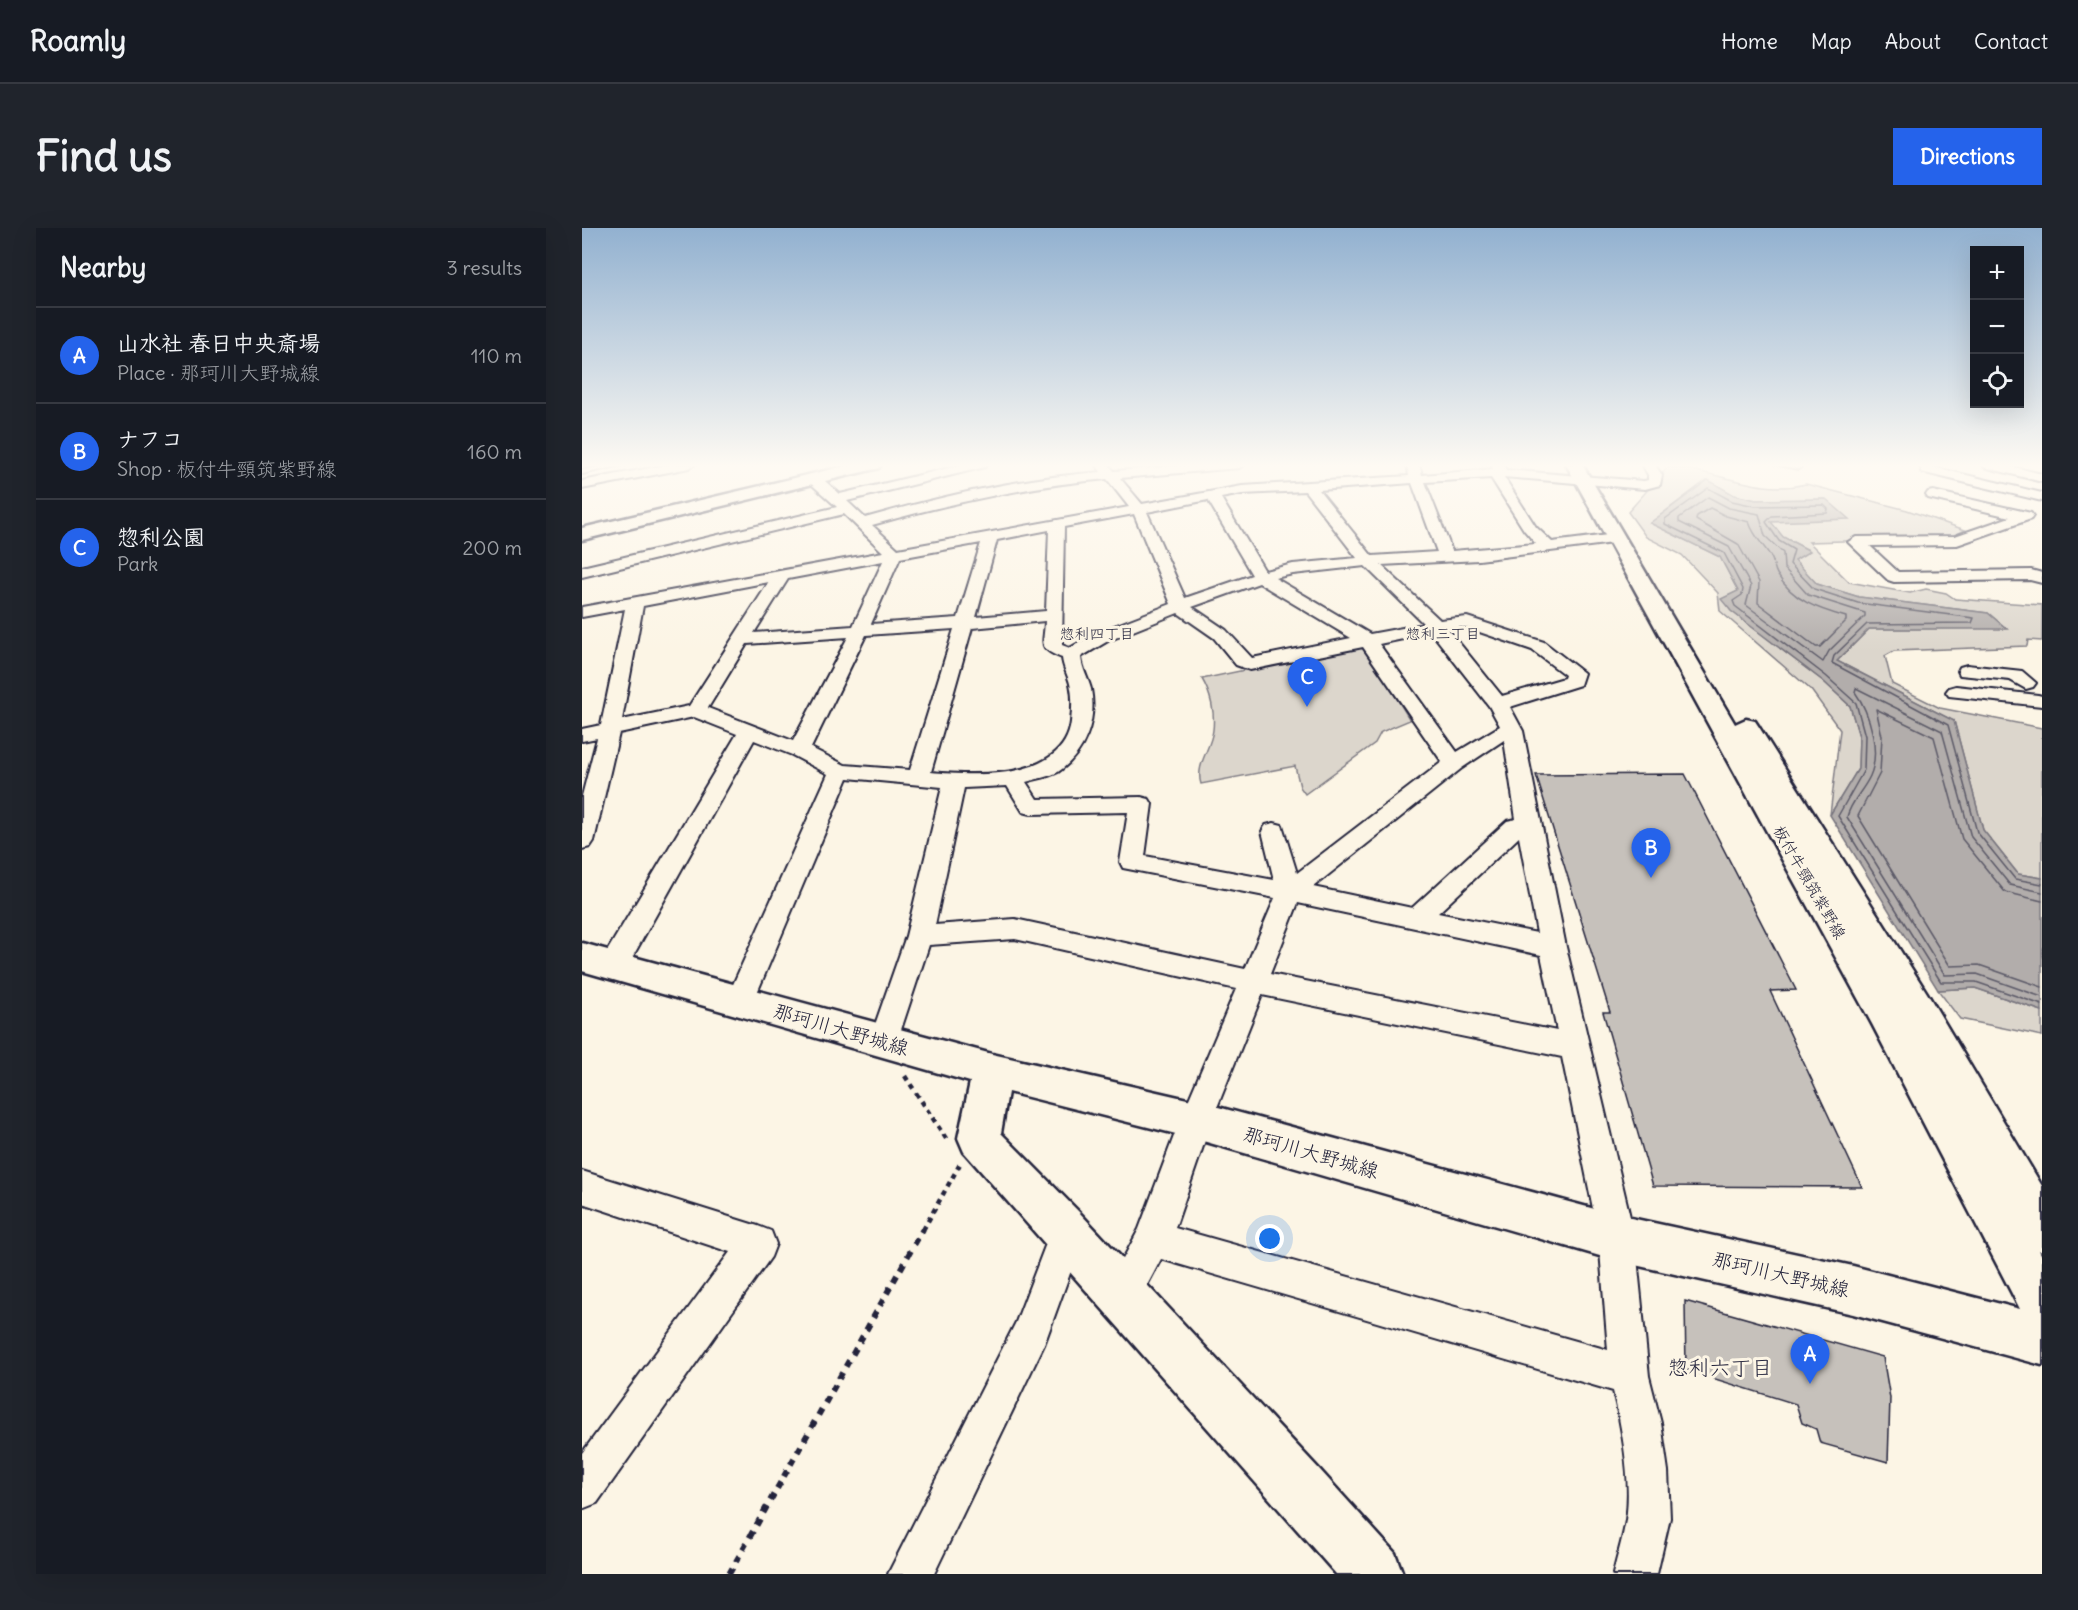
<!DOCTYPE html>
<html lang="en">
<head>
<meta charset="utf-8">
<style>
  :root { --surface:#171b24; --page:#20242c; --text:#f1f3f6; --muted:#9ea1a6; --line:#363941; --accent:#2563eb }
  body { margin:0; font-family:Delius,"Klee One",sans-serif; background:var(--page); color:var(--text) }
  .controls { position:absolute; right:18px; top:18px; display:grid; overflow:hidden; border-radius:0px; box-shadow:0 6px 24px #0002 }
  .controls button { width:54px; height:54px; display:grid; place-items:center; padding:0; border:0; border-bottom:2px solid var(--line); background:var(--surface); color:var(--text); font:30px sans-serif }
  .you { position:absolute; left:688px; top:1011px; width:21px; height:21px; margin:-15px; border:4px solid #fff; border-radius:50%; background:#1a73e8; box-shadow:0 0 0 9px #1a73e833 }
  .badge { display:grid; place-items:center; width:39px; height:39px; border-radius:50%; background:var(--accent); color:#fff; font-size:20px; font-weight:700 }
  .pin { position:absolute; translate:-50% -50px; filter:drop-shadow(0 2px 3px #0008) }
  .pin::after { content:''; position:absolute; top:32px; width:21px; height:18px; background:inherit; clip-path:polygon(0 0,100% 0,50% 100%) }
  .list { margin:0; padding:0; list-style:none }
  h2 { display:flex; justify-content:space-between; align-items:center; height:78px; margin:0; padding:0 24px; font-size:26px }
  h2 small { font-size:20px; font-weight:400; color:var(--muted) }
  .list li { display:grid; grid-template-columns:39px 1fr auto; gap:18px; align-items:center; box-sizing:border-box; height:96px; padding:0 24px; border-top:2px solid var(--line) }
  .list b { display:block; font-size:22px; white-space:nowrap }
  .list p { margin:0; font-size:20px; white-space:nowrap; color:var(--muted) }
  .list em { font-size:20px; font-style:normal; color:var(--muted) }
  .icon { flex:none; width:33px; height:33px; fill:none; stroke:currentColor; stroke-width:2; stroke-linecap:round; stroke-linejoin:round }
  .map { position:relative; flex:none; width:1460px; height:1346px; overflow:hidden; border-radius:0px }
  header { display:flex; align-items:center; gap:36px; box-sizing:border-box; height:84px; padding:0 30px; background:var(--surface); border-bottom:2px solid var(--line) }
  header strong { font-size:28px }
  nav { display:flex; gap:33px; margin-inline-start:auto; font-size:21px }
  .intro { display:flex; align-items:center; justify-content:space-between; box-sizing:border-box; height:144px; padding:0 36px }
  h1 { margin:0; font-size:42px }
  .button { padding:15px 27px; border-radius:0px; background:var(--accent); color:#fff; font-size:21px; font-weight:700 }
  main { display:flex; gap:36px; padding:0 36px }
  aside { flex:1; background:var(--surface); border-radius:0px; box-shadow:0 6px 24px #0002 }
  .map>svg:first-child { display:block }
  .green { fill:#dcd6cc; stroke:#7f7c84; stroke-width:1.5 }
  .water { fill:#b2adab; stroke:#78757e; stroke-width:1.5 }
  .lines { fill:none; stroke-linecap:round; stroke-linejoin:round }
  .shore { stroke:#5c5a68; stroke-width:1.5 }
  .building { fill:#c6c1bb; stroke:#22223b; stroke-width:1.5 }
  .lane-casing { stroke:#22223b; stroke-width:4 }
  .street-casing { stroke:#22223b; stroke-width:4 }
  .secondary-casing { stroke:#22223b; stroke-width:5 }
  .path-far1 { stroke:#22223b; stroke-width:4.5; stroke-dasharray:5 5; stroke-linecap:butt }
  .path { stroke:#22223b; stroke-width:6; stroke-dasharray:7 7; stroke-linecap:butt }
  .lane { fill:#fcf5e5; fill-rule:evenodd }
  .street { fill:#fcf5e5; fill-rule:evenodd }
  .secondary { fill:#fcf5e5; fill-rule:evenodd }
  .labels { text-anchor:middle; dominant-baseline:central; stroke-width:6; stroke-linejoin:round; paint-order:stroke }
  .far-neighbourhood-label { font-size:15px; fill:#22223b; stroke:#fcf5e5 }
  .street-label { font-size:16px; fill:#22223b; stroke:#fcf5e5 }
  .near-street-label { font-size:20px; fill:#22223b; stroke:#fcf5e5 }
  .near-neighbourhood-label { font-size:21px; fill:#22223b; stroke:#fcf5e5 }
</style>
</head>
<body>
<header>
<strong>Roamly</strong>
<nav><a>Home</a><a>Map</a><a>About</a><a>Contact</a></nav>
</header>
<div class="intro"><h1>Find us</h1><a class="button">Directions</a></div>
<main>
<aside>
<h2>Nearby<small>3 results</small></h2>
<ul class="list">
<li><span class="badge">A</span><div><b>山水社 春日中央斎場</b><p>Place · 那珂川大野城線</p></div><em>110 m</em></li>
<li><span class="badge">B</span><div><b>ナフコ</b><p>Shop · 板付牛頸筑紫野線</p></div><em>160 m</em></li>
<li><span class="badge">C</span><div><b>惣利公園</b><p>Park</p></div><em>200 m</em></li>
</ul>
</aside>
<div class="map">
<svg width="1460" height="1346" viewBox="0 0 1460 1346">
  <rect width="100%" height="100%" fill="#fcf5e5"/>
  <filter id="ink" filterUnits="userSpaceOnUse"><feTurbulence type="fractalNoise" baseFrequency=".0167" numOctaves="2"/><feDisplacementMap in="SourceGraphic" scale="12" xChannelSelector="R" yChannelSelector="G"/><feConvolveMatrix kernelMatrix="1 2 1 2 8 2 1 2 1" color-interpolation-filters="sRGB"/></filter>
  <g filter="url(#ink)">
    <g class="green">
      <path d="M 1086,239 C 1133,241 1176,268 1224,256 L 1325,282 L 1383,302 L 1368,310 L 1227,314 L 1267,354 L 1328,365 L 1344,361 L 1364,365 L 1373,371 L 1460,377 L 1460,413 L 1446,412 L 1445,418 L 1312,423 L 1303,428 L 1310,456 L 1358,480 L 1460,500 L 1460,650 L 1436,646 L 1401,602 L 1372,493 L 1255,433 L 1287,401 L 1424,400 L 1406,385 L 1277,369 L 1235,356 L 1212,332 L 1227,322 L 1201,309 L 1189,294 L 1244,271 L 1174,272 L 1152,267 L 1125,252 L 1068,295 L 1138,329 L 1156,363 L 1140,371 L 1149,383 L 1241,453 L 1268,478 L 1277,508 L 1276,541 L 1248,587 L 1258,502 L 1229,462 L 1138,383 L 1136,365 L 1100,327 L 1064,309 L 1046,284 Z"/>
      <path d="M 777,418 L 784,420 L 828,492 L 799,504 L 793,515 L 723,566 L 718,559 L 713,538 L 619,556 C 613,537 629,521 631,502 C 633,485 629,466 620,451 Z"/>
      <path d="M 1393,760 L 1460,783 L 1460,808 L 1378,791 L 1356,762 Z"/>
    </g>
    <path class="water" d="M 1126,252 L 1152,267 L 1174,272 L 1244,271 L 1267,291 L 1189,294 L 1201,309 L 1228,323 L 1213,332 L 1235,356 L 1277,369 L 1406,385 L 1425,401 L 1287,401 L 1255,433 L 1372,493 L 1401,602 L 1436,646 L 1460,650 L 1460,783 L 1393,760 L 1356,762 L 1248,587 L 1276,541 L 1277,508 L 1268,478 L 1241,453 L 1149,383 L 1139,371 L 1156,363 L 1138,329 L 1068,295 Z"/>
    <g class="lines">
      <g class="shore">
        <path d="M 1126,269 L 1147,280 L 1177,286 L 1183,308 L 1201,325 L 1202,340 L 1226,367 L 1283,385 L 1283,388 L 1247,423 L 1241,434 L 1164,377 L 1169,358 L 1147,319 L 1097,294 L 1097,290 Z"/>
        <path d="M 1128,280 L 1144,288 L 1167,294 C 1172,309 1181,316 1189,329 C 1192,334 1192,341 1195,346 C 1211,373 1236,381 1264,389 L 1264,393 L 1238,419 L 1234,419 L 1176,375 L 1177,354 L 1156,316 L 1114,292 L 1115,288 Z"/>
        <path d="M 1460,656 L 1433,651 L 1395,604 L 1366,497 L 1250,435 L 1252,428 L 1285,396 L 1390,395 L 1392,390 L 1276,375 L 1232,361 L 1208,336 L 1212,322 L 1197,313 L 1184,294 L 1190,288 L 1245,285 L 1246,281 L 1242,277 L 1173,278 L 1150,273 L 1126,260 L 1083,291 L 1083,296 L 1142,325 L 1161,361 L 1160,367 L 1151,373 L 1153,378 L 1244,448 L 1274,475 L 1283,508 L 1282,542 L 1256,588 L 1359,754 L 1394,754 L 1460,777"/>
        <path d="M 1460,664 L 1428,657 L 1389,609 L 1360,503 L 1274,460 L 1273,464 C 1288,485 1299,524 1288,548 C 1281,563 1269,573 1265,589 L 1363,747 L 1395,746 L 1460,769"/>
        <path d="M 1460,673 L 1423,664 L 1380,611 L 1352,509 L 1294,481 L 1300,508 L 1298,545 L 1276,588 L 1368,738 L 1397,737 L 1460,759"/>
      </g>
    </g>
    <g class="building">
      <path d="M 1103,546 L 1214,762 L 1188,763 L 1280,959 L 1071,958 L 1021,784 L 1028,784 L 954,547 Z"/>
      <path d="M 1103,1073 L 1301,1129 L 1308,1170 L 1306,1234 L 1238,1215 L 1234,1201 L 1220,1195 L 1214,1176 L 1104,1142 Z"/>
    </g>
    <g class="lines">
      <defs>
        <g id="lane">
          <path d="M 33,236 L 44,236 L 0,246 L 0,242 Z"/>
          <path d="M 1193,236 L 1219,236 L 1219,239 L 1216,241 Z"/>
        </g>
        <g id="street">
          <path d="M 89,236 L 113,236 L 107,240 L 0,261 L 0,253 Z"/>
          <path d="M 384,236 L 404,236 L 403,239 L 265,273 L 283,290 C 361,268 438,250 519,244 L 514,236 L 526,236 L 532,243 L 616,236 L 663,236 L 657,240 L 538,250 L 560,276 L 660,258 L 827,248 L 825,236 L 837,236 L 840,247 L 911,241 L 909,236 L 921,236 L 924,242 L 1062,253 L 1066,252 L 1066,247 L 1060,236 L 1072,236 L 1080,247 L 1078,257 L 1063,261 L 922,249 L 954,299 L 970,314 L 1034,306 L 1039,308 L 1042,311 L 1039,314 L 897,332 L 799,337 L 858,392 L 885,389 L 962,414 L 1002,445 L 998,457 L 928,479 L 941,503 L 984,719 L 1053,1010 L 1067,1148 L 1079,1195 L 1086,1243 L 1088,1290 L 1075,1346 L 1031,1346 C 1035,1328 1041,1310 1044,1292 C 1050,1254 1040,1200 1031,1163 L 579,1031 L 553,1080 L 540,1085 L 527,1080 L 522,1067 L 557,1001 L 598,892 L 654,761 L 433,711 L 347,717 L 312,823 L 302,827 L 292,823 L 287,814 L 324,708 L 360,559 L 266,550 L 172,772 L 168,780 L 158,784 L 148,780 L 144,772 L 246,546 L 210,527 L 172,512 L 41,746 L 31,749 L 21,746 L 17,738 L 21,730 L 155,506 L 112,489 L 37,505 L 12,613 L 8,619 L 0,621 L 0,568 L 15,510 L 0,513 L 0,501 L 19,497 L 43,381 L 0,389 L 0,379 L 301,324 L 262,286 L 0,349 L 0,339 L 255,279 L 226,253 L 224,250 L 226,247 L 236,247 L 258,266 ZM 909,250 L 942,302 L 954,316 L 870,323 L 843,254 ZM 525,251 L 547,279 L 316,321 L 290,297 C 368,275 445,258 525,251 ZM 830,255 L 855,324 L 790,328 L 737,262 ZM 723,263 L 775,330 L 711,336 L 683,343 L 639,270 L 660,266 ZM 626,272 L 670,347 L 603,370 L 565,284 ZM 552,286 L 589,376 L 514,405 L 488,420 L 480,417 L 482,299 ZM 467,302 L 464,383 L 394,389 L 415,312 ZM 399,315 L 376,390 L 289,396 L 318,330 ZM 301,333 L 271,398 L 172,405 L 206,351 ZM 783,338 L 842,396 L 788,406 L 693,350 L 711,346 ZM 187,354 L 107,478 L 40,492 L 61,378 ZM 677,355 L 769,410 L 670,430 L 644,402 L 610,379 ZM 596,385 L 632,410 L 654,437 L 668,442 L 781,419 L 860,534 L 715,645 L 700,597 L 692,595 L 684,597 L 680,603 L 692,652 L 563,628 L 570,576 L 567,571 L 559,569 L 455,571 L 444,554 C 454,551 467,549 476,544 C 503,525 515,493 509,461 C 506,450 500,441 499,429 L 526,413 ZM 463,393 C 462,417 455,420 480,430 C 481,441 488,450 489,461 C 491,471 490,484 489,494 C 482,553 392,548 349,544 L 390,400 ZM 877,399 L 883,399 L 950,422 L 983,447 L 982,450 L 920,468 L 866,401 ZM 372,401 L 328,542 L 263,537 L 229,520 L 284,407 ZM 850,405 L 907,478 L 918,498 L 875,524 L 797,416 ZM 266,409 L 211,513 L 126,480 L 165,416 ZM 922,512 L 934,591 L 925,593 L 830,680 L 731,659 L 880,540 ZM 425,558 L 441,584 L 449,586 L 546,584 L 538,634 L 541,640 L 693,670 L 663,741 L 433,691 L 353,697 L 382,560 ZM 937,609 L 955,705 L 856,685 ZM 716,675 L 959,727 L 975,803 L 688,746 ZM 680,767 L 980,829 L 1017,1010 L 1026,1122 L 593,1000 L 630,892 Z"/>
          <path d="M 1339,236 L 1351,236 L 1351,239 L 1460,265 L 1460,273 L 1339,244 Z"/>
          <path d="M 1401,236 L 1420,236 L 1460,246 L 1460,254 L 1402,239 Z"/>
          <path d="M 1351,263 L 1449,285 L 1451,288 L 1449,291 L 1375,317 L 1288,318 L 1316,344 L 1449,342 L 1460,345 L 1460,355 L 1448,352 L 1312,354 L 1306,352 L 1266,314 L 1274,309 L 1373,308 L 1428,289 L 1346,270 L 1344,267 L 1346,264 Z"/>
          <path d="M 1385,437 L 1440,443 L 1454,455 L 1451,459 L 1444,461 L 1428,452 L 1378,447 L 1376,443 L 1378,439 Z"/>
          <path d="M 1374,458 L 1456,467 L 1460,468 L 1460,478 L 1367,468 L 1364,464 L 1367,460 Z"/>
          <path d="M 0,943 L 176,998 L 189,1003 L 194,1016 L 189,1029 L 15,1275 L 0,1281 L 0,1225 L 148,1024 L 0,975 Z"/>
          <path d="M 485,986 L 497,992 L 503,1004 L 462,1117 L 352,1346 L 306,1346 L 434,1094 L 473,992 Z"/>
        </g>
        <g id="secondary">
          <path d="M 272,236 L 299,236 L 297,240 L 0,312 L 0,300 Z"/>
          <path d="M 984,236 L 1000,236 L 1153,496 L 1164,491 L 1173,493 L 1177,499 L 1345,765 L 1460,958 L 1460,1024 L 1457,1022 L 1460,1028 L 1460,1137 L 1271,1086 L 1035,1033 L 614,911 L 426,864 L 419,905 L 497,984 L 738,1242 L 813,1325 L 821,1346 L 754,1346 L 382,924 L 376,910 L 388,854 L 0,743 L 0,715 L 410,826 L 614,873 L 1035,987 L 1271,1038 L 1438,1081 L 1290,796 Z"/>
        </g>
      </defs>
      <use href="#lane" class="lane-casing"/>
      <use href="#street" class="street-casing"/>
      <use href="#secondary" class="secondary-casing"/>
      <g class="path-far1">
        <path d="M 323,848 L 365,912"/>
        <path d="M 341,1002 L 378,936"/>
      </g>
      <path class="path" d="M 147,1346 L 341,1001"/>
      <use href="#lane" class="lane"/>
      <use href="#street" class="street"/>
      <use href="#secondary" class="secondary"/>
    </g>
  </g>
  <linearGradient id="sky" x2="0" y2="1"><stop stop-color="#92b1d0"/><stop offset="0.56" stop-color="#fefaf3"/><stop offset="1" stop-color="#fefaf3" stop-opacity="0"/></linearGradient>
  <rect width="1460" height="424" fill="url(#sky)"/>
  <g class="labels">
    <g class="far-neighbourhood-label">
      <text x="515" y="405">惣利四丁目</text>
      <text x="861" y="405">惣利三丁目</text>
    </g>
    <g class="street-label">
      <text transform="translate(1228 654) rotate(60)">板付牛頸筑紫野線</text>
    </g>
    <g class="near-street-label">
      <text transform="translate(259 801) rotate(16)">那珂川大野城線</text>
      <text transform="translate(729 924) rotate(16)">那珂川大野城線</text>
      <text transform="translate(1199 1046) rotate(13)">那珂川大野城線</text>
    </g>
    <g class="near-neighbourhood-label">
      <text x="1138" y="1139">惣利六丁目</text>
    </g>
  </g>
</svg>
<div class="controls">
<button>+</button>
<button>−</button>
<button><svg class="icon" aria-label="locate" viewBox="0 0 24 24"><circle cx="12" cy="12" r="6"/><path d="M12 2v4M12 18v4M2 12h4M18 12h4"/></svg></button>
</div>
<div class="you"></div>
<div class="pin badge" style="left:1228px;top:1156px">A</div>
<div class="pin badge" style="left:1069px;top:650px">B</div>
<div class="pin badge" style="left:725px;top:479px">C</div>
</div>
</main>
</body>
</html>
